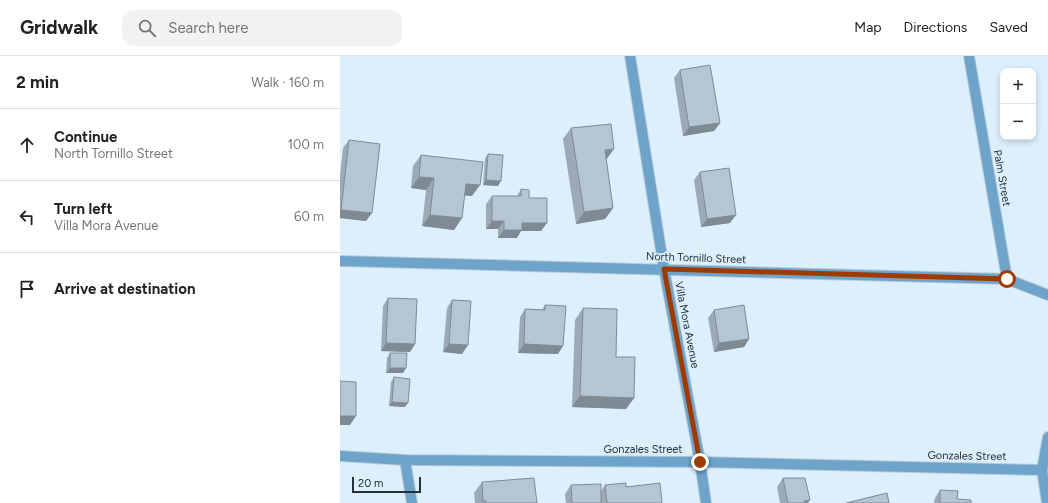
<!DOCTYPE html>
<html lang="en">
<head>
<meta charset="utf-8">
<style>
  :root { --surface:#fff; --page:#f2f2f2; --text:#222; --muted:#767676; --line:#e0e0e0 }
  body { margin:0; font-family:Figtree,sans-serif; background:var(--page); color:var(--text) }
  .controls { position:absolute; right:12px; top:12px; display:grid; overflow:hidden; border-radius:8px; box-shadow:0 2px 6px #0003 }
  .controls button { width:36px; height:36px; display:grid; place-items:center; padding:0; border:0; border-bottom:1px solid var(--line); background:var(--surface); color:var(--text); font:20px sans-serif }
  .scale { position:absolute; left:12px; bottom:10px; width:69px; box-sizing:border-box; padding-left:4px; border:2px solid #282f34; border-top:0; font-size:11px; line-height:14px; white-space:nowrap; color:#282f34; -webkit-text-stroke:3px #dceffd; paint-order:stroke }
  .stop { position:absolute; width:12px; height:12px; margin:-9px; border:3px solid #9e3b00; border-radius:50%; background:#fff }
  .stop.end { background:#9e3b00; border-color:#fff; box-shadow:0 1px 4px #0008 }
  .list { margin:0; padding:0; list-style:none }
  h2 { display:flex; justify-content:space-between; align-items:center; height:52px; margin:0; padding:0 16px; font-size:17px }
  h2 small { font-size:13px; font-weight:400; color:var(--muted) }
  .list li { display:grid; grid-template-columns:26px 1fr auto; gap:12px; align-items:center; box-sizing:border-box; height:72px; padding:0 16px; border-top:1px solid var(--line) }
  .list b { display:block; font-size:15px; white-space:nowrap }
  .list p { margin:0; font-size:13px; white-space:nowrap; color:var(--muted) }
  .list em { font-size:13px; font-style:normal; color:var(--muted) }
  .icon { flex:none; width:22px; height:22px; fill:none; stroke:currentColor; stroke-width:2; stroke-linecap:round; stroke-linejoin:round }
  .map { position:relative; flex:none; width:708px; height:447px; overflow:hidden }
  header { display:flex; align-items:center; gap:24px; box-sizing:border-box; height:56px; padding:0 20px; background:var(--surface); border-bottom:1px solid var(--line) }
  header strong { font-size:19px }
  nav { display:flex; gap:22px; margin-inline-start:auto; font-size:14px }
  .search { width:280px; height:36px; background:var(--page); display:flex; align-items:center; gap:10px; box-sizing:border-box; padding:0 14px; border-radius:12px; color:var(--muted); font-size:15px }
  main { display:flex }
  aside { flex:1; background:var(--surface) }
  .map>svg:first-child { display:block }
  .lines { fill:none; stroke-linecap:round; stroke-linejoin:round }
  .minor-casing { stroke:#bcccd9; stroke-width:12 }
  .minor { stroke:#6ea3ca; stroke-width:10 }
  .wall { fill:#9baab6 }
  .shaded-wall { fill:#7e8b94 }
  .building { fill:#b4c6d4; stroke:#7e8b94 }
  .route { stroke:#9e3b00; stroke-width:5 }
  .labels { text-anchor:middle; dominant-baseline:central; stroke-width:3.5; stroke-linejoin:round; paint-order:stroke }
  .street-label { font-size:11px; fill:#282f34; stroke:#dceffd }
</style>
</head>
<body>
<header>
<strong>Gridwalk</strong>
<div class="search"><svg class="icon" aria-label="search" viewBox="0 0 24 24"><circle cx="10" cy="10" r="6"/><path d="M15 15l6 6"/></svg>Search here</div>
<nav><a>Map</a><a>Directions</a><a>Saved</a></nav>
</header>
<main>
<aside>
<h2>2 min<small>Walk · 160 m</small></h2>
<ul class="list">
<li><svg class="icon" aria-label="ahead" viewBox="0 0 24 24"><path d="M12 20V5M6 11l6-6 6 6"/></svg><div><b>Continue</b><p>North Tornillo Street</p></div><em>100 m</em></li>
<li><svg class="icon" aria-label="left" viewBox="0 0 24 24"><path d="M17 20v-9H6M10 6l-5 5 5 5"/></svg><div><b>Turn left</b><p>Villa Mora Avenue</p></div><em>60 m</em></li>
<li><svg class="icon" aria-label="arrive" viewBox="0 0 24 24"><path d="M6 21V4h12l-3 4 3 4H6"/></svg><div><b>Arrive at destination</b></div></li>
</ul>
</aside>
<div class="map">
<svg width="708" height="447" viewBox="0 0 708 447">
  <rect width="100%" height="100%" fill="#dceffd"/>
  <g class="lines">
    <defs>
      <g id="minor">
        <path d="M 290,0 L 324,213 L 360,406 L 366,447"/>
        <path d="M 629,0 L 667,223"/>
        <path d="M 0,205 L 667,223 L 708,239"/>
        <path d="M 0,400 L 65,404 L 360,406 L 702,414"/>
        <path d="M 65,404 L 72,447"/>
        <path d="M 707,447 L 702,414 L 708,381"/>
      </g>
    </defs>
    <use href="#minor" class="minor-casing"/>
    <use href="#minor" class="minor"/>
  </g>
  <g class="wall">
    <path d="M 340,14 L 380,67 L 374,75 L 343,80 L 334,22 Z"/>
    <path d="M 231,72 L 266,104 L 273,152 L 265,163 L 236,168 L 223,83 Z"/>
    <path d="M 9,84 L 26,165 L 0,162 L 0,120 L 3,92 Z"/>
    <path d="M 148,98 L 158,130 L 143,129 L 145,102 Z"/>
    <path d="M 81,99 L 132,140 L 124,139 L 122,162 L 114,174 L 82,170 L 86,134 L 71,132 L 73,110 Z"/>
    <path d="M 360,116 L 390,167 L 361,171 L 354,124 Z"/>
    <path d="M 181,133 L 189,142 L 201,175 L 181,175 L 177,182 L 158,182 L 158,173 L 146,173 L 146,148 L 152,140 L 177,140 Z"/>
    <path d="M 48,242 L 75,288 L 70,296 L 41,295 L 43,250 Z"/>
    <path d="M 112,244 L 122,298 L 103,296 L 107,252 Z"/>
    <path d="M 205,249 L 218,298 L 178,297 L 180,261 L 185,253 L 202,254 Z"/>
    <path d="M 243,252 L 276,301 L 294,342 L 286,353 L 232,351 L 235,264 Z"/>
    <path d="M 374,254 L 409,283 L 404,291 L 374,296 L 368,262 Z"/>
    <path d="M 50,297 L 66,312 L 63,317 L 46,317 L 47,302 Z"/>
    <path d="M 54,321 L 65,351 L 49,350 L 51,326 Z"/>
    <path d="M 443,422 L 468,447 L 440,447 L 437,431 Z"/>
    <path d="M 142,426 L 197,447 L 135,447 L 134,437 Z"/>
    <path d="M 231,429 L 261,435 L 265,429 L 286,431 L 322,447 L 226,447 L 225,438 Z"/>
    <path d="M 600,434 L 617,443 L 631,447 L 594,447 L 595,442 Z"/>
  </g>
  <g class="shaded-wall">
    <path d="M 380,67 L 374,75 L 343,80 L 349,71 Z"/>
    <path d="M 274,93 L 266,104 L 265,94 Z"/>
    <path d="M 79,121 L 94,122 L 86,134 L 71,132 Z"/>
    <path d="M 146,124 L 161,125 L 158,130 L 143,129 Z"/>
    <path d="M 126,128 L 140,129 L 132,140 L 118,139 Z"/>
    <path d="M 273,152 L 265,163 L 236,168 L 244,156 Z"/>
    <path d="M 0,154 L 1,154 L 32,157 L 26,165 L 0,162 Z"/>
    <path d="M 90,159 L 122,162 L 114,174 L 82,170 Z"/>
    <path d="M 396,159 L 390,167 L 361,171 L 367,163 Z"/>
    <path d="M 152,165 L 164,165 L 158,173 L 146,173 Z"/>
    <path d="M 182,167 L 207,167 L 201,175 L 181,175 L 177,182 L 158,182 L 164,174 Z"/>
    <path d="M 409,283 L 404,291 L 374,296 L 379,287 Z"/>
    <path d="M 46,287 L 75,288 L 70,296 L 41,295 Z"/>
    <path d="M 109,288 L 128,289 L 122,298 L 103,296 Z"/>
    <path d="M 184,288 L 223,290 L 218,298 L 178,297 Z"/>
    <path d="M 50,312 L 66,312 L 63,317 L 46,317 Z"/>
    <path d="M 240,340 L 294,342 L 286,353 L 232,351 Z"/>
    <path d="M 52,346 L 68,347 L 65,351 L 49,350 Z"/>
    <path d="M 0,360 L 16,360 L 10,369 L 0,369 Z"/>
    <path d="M 470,444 L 468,447 L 463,447 L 464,445 Z"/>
  </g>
  <g class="building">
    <path d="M 370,9 L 380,67 L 349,71 L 340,14 Z"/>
    <path d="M 271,68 L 274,93 L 265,94 L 273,152 L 244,156 L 231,72 Z"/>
    <path d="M 9,84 L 40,88 L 32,157 L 1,154 Z"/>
    <path d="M 148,98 L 163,99 L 161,125 L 146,124 Z"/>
    <path d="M 81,99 L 143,106 L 140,129 L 126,128 L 122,162 L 90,159 L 94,122 L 79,121 Z"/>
    <path d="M 389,112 L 396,159 L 367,163 L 360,116 Z"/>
    <path d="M 181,133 L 189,134 L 189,142 L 207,142 L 207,167 L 182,167 L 182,174 L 164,174 L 164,165 L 152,165 L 152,140 L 181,140 Z"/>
    <path d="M 48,242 L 77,243 L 75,288 L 46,287 Z"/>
    <path d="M 112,244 L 131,245 L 128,289 L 109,288 Z"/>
    <path d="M 205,249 L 226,250 L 223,290 L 184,288 L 185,253 L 205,254 Z"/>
    <path d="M 404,249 L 409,283 L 379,287 L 374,254 Z"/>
    <path d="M 243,252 L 277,253 L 276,301 L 295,301 L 294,342 L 240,340 Z"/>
    <path d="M 50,297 L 67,297 L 66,312 L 50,312 Z"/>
    <path d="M 54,321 L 70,323 L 68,347 L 52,346 Z"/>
    <path d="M 0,325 L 16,326 L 16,360 L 0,360 Z"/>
    <path d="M 194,422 L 197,447 L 146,447 L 146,445 L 143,445 L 142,426 Z"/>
    <path d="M 443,422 L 465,422 L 470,444 L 464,445 L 465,447 L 448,447 Z"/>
    <path d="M 286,427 L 286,431 L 320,427 L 322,447 L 267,447 L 265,429 Z"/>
    <path d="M 261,428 L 261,447 L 232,447 L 231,429 Z"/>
    <path d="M 600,434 L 618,435 L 617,443 L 631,444 L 631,447 L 600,447 Z"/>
    <path d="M 547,437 L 549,447 L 506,447 Z"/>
  </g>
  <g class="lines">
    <path class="route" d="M 360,406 L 324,213 L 667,223"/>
  </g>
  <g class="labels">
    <g class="street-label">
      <text transform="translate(662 122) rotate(80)">Palm Street</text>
      <text transform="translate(356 202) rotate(2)">North Tornillo Street</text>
      <text transform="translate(347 269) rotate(79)">Villa Mora Avenue</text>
      <text x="303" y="393">Gonzales Street</text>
      <text transform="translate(627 400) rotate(1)">Gonzales Street</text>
    </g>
  </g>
</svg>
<div class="controls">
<button>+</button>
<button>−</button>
</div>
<div class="scale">20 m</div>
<div class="stop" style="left:667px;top:223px"></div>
<div class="stop end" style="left:360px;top:406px"></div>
</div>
</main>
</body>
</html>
